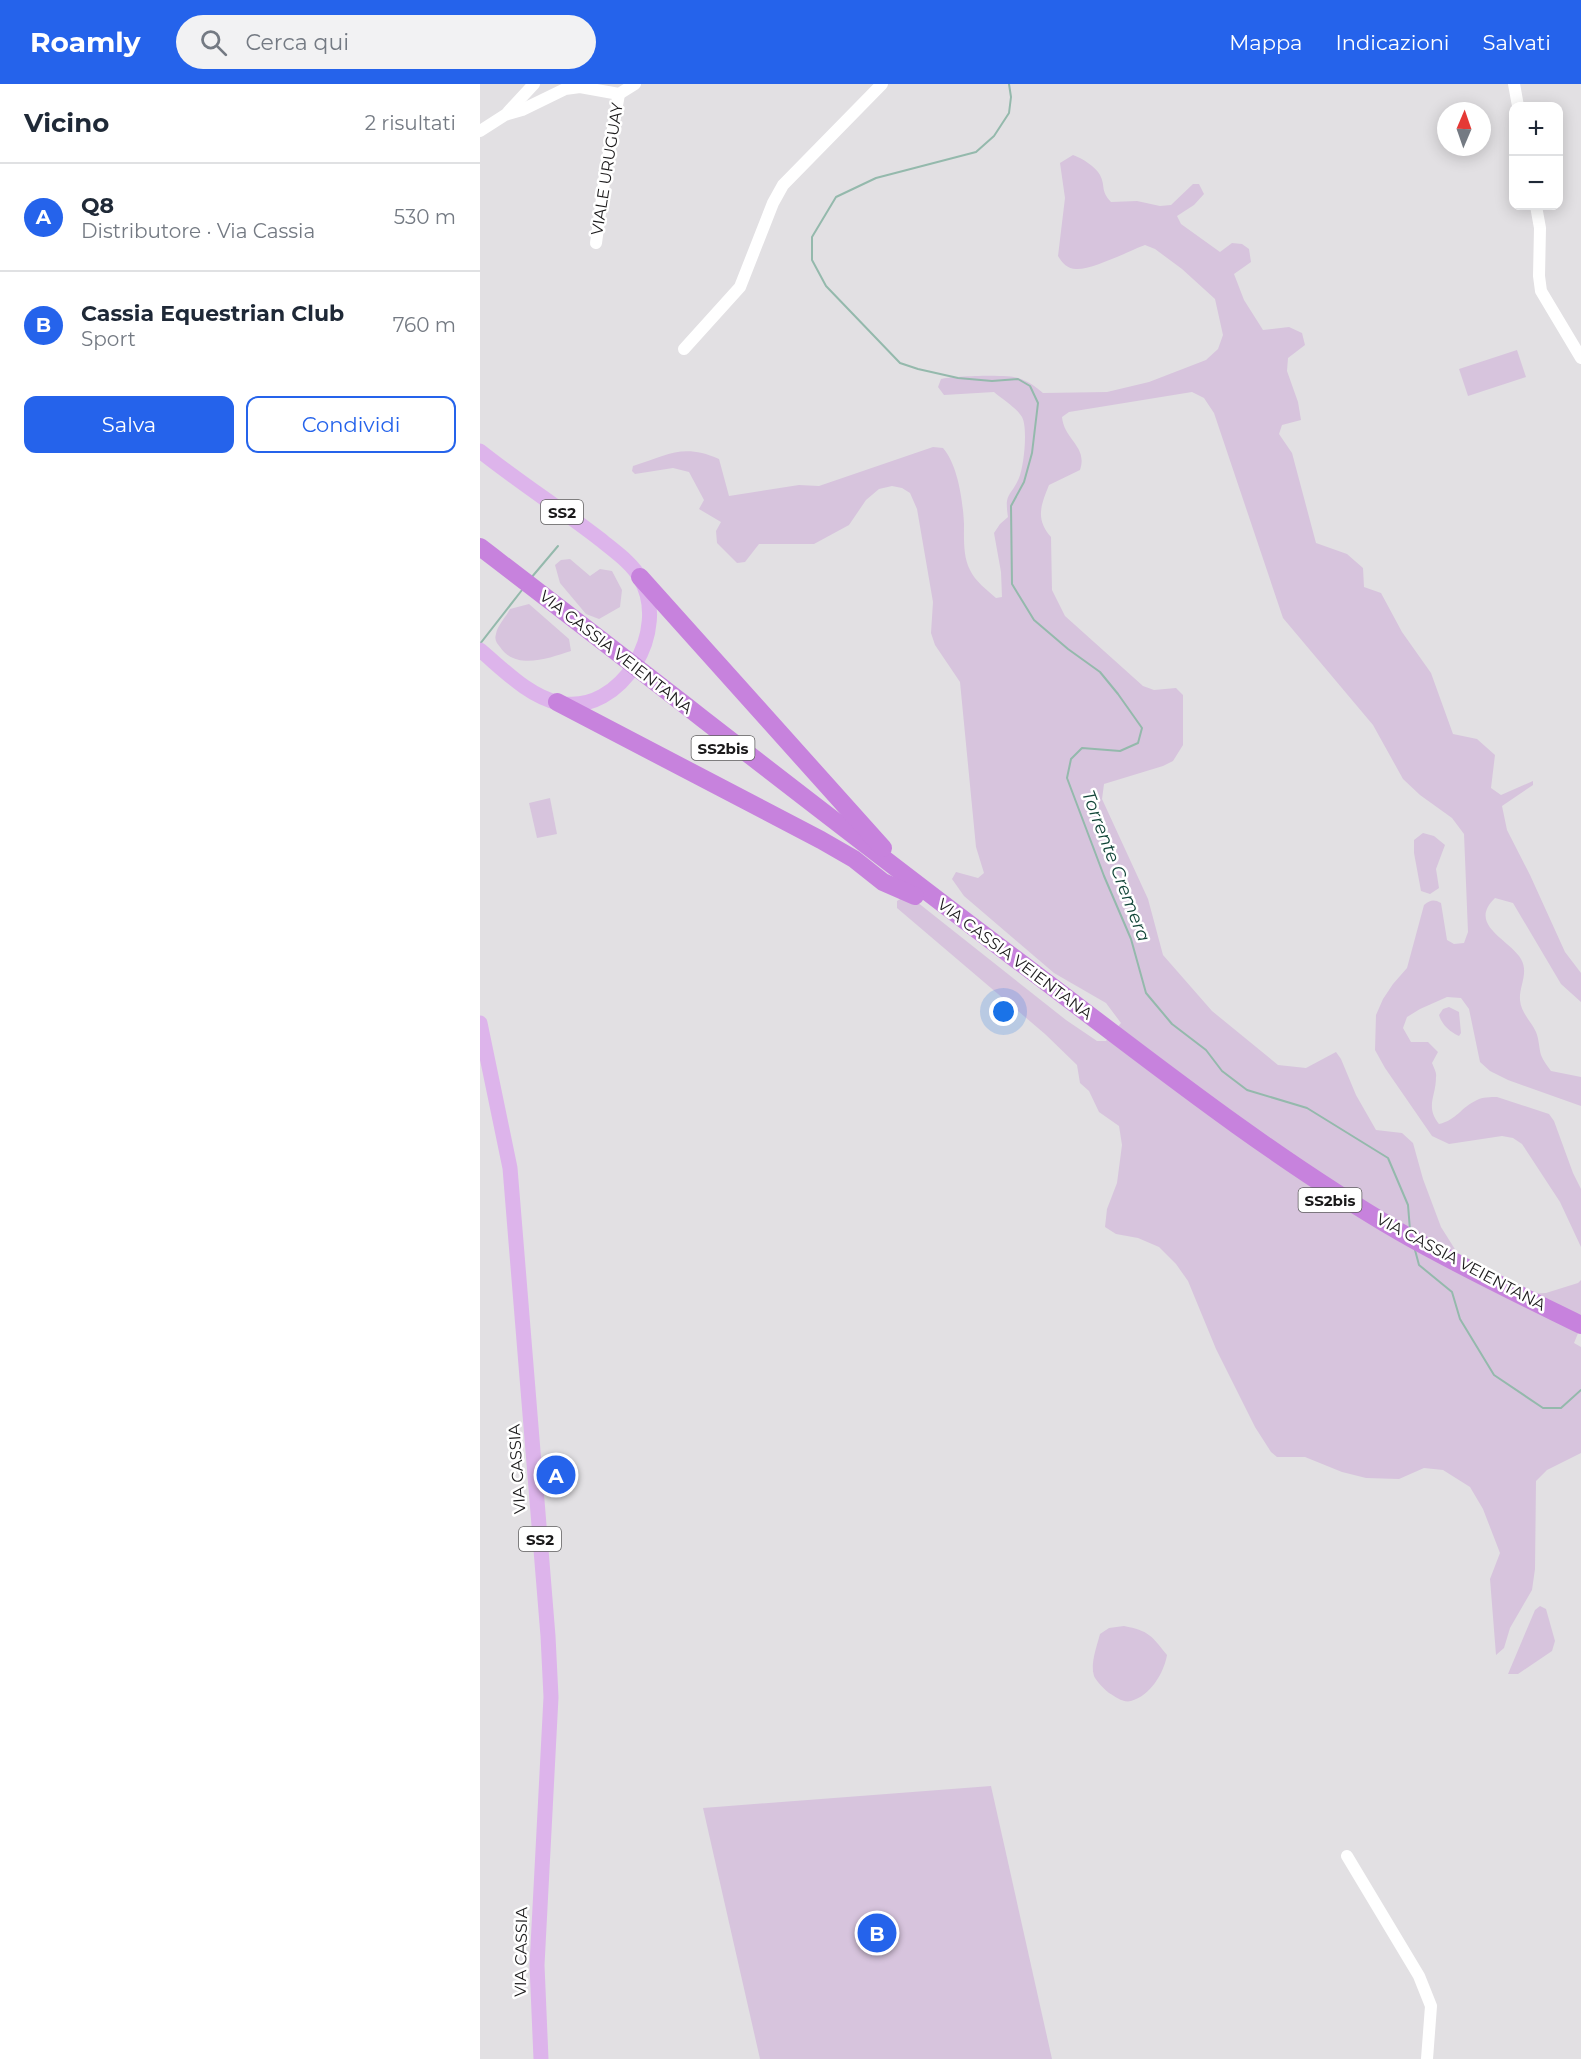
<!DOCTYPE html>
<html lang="it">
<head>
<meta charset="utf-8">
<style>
  :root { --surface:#fff; --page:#f2f2f3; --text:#1f2937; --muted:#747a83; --line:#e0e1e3; --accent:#2563eb }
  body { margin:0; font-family:Montserrat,sans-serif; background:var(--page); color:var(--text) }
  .controls { position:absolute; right:18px; top:18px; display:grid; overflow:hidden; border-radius:12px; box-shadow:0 3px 15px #0003 }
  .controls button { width:54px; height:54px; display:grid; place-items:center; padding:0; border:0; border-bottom:2px solid var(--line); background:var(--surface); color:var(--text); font:30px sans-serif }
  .compass { position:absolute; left:957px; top:18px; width:54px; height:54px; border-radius:50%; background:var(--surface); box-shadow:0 3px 15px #0003; rotate:2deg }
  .you { position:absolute; left:524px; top:928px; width:21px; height:21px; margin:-15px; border:4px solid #fff; border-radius:50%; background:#1a73e8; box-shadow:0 0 0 9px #1a73e833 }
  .badge { display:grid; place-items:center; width:39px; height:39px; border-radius:50%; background:var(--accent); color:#fff; font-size:20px; font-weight:700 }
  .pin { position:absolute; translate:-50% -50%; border:3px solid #fff; box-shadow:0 2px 6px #0006 }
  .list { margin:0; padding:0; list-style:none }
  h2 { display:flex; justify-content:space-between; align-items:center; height:78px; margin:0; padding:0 24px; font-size:26px }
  h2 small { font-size:20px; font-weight:400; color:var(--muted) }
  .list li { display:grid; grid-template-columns:39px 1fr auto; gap:18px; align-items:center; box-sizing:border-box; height:108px; padding:0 24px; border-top:2px solid var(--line) }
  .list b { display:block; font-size:22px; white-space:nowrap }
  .list p { margin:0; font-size:20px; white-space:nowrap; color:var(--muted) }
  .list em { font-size:20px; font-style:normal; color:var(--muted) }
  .actions { display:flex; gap:12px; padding:18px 24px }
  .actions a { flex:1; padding:14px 0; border:2px solid var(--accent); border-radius:12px; text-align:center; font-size:21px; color:var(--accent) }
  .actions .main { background:var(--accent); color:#fff }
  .icon { flex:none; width:33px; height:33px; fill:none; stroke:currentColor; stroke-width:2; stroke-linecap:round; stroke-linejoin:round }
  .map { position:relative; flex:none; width:1101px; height:1975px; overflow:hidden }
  header { display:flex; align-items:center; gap:36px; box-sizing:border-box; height:84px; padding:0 30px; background:var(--accent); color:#fff }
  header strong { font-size:28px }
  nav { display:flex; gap:33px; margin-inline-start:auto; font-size:21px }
  .search { width:420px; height:54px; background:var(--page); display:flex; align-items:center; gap:15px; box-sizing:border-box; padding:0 21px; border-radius:33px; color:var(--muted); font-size:22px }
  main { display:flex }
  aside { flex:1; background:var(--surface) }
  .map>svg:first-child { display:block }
  .green { fill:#d7c4dd }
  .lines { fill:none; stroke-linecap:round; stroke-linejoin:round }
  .stream { stroke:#94b9ac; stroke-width:2 }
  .minor { stroke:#fff; stroke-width:12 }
  .major { stroke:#ddb4eb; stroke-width:15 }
  .highway { stroke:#c782dd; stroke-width:18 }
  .labels { text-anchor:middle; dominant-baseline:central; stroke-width:5; stroke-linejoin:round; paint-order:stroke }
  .shield { fill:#fff; stroke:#5f5e5f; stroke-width:1.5 }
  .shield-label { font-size:15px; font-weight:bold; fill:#1a191a }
  .street-label { font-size:16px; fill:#1a191a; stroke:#fff }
  .water-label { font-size:18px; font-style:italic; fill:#114538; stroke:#fff }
</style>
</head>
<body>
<header>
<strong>Roamly</strong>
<div class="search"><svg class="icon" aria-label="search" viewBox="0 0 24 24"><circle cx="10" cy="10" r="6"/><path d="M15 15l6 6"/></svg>Cerca qui</div>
<nav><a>Mappa</a><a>Indicazioni</a><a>Salvati</a></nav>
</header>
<main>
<aside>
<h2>Vicino<small>2 risultati</small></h2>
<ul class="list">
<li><span class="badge">A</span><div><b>Q8</b><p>Distributore · Via Cassia</p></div><em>530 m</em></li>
<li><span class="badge">B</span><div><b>Cassia Equestrian Club</b><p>Sport</p></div><em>760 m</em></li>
</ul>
<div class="actions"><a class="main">Salva</a><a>Condividi</a></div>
</aside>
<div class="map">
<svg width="1101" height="1975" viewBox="0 0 1101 1975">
  <rect width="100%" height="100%" fill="#e2e0e3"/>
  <g class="green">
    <path d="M 593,71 C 602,74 616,83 620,91 C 626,103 620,106 631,118 L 657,117 L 680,122 L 691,121 L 713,100 L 719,100 L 724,110 L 714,121 L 697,132 L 701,140 L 740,168 L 752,159 L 762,160 L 769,165 L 771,178 L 754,190 L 764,216 L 783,246 L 809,243 L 822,249 L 825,261 L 808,274 L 807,287 L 818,318 L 821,336 L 802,341 L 799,350 L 812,369 L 836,459 L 867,470 L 883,484 L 884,503 L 901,509 L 922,548 L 951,589 L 973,650 L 997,655 L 1015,671 L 1011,704 L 1021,711 L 1053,697 L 1053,701 L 1022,722 L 1027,746 L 1050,791 L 1085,868 L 1101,889 L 1101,918 L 1081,900 L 1033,819 L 1015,814 C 987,841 1029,855 1041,875 C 1049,889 1039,902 1040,916 C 1041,929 1051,937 1056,948 C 1059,955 1059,964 1061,971 C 1063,976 1067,982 1071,987 L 1101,993 L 1101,1022 L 1028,996 L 1010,987 L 1000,978 L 989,925 L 981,914 L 967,913 L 940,925 L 927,933 L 923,944 L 931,958 L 948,958 L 958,968 L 952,979 C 954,984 957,989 956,993 C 956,1013 945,1022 959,1040 C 977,1036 981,1023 997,1016 C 1002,1013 1011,1013 1017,1013 L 1069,1030 L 1074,1037 L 1093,1089 L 1101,1105 L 1101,1163 L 1080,1118 L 1042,1060 L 1033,1054 L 1022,1052 L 969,1060 L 952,1052 L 905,984 L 895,966 L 896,931 L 903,915 L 913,900 L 927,884 L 944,821 C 950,816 954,815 961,819 L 967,856 L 974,860 L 984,859 L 988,848 L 984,750 L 972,734 L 940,711 L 923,695 L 893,641 L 803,534 L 734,329 L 724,314 L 712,308 L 589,328 L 582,333 C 584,356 608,362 600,386 L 569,401 C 561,421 555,435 571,453 L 572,506 L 585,532 L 663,602 L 674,606 L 696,604 L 703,611 L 703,661 L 693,677 L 683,682 L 624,700 L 622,715 L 668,815 L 683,871 L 732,927 L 798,981 L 826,984 L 856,968 L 861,975 L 876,1011 L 896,1046 L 922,1049 L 933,1059 L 943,1095 L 961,1143 L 983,1178 L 1044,1210 L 1066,1209 L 1098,1199 L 1101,1196 L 1101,1242 L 1094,1259 L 1101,1263 L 1101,1369 L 1067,1386 L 1056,1397 L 1055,1485 L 1052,1506 L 1030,1544 L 1024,1564 L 1016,1571 L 1010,1495 L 1020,1469 L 1003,1425 L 990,1403 L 963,1386 L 944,1384 L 919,1395 L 886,1394 L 862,1388 L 825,1373 L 797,1373 L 791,1368 L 775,1343 L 736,1265 L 708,1197 L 696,1180 L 679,1163 L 658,1154 L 636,1150 L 625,1143 L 627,1125 L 637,1099 L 642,1061 L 639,1042 L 619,1028 L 609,1007 L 600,999 L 597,981 L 565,950 L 417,824 L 417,817 L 422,814 L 437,818 L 586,936 L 617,957 L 626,957 L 641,939 L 626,919 L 574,889 L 484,812 L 472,795 L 476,788 L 498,794 L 504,789 L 496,763 L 480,598 L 455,561 L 451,549 L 453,518 L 437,425 L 430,409 L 422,404 L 412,402 L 399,405 L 386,416 L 369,441 L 334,460 L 279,460 L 265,478 L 257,479 L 237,459 L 236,447 L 241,438 L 219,425 L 224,416 L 209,388 L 193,384 L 155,390 L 152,387 L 153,382 C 188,371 203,359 239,375 L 249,412 L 319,401 L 339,402 L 453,363 L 463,364 C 478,381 483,418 484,440 C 484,455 483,473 490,486 C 495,497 507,506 516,514 L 522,513 L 521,488 L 514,449 L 520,440 L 528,433 C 524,408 531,413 539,394 C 544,382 548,344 542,333 C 537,324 522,315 514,308 L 464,311 L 458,303 L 461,295 C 472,292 528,290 538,294 C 548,297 555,302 563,309 L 627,308 L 669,298 L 726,276 L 738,265 L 743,251 L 735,215 L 702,185 L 675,165 L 665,161 C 649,167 612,186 596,185 C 588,185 582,179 578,172 L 585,114 L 580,79 Z"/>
    <path d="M 1037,266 L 1046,293 L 988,312 L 979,285 Z"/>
    <path d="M 90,475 L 110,492 L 120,485 L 132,487 L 142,506 L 140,523 L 119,535 L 106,530 L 80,499 L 75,481 L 81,476 Z"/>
    <path d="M 49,520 L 89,555 L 91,567 C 69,574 36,587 20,563 C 17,559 14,556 16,550 C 17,542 26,533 30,525 Z"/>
    <path d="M 70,714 L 77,750 L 57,754 L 49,719 Z"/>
    <path d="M 943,749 L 954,752 L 965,761 L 956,785 L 959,804 L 950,810 L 941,807 L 934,769 L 934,756 Z"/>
    <path d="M 969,923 L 979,928 L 981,949 L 979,952 C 970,948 962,941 959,931 L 963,925 Z"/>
    <path d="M 1060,1522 L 1066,1525 L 1075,1557 L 1072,1567 L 1038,1590 L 1028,1590 L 1055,1526 Z"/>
    <path d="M 644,1542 C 669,1547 671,1551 687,1571 C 684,1589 670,1612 651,1617 C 643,1619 636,1613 629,1609 C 625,1606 616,1597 614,1592 C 610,1579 617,1562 620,1550 L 629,1544 Z"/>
    <path d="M 511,1702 L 572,1975 L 280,1975 L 223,1724 Z"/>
  </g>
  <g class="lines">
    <g class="stream">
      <path d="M 529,0 L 531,13 L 529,29 L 514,52 L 496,68 L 396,94 L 356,113 L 332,153 L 332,176 L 346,202 L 420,279 L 438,285 L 478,294 L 512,297 L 538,295 L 550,302 L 558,319 L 552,369 L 544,398 L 531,422 L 532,500 L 554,536 L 588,565 L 620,588 L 638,610 L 662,644 L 658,659 L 640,667 L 602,664 L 591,675 L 587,694 L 624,792 L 651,855 L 666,909 L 692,940 L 726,966 L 742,987 L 767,1006 L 827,1024 L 908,1074 L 928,1121 L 930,1146"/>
      <path d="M 51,494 L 78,462"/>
      <path d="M 0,560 L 42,506"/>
      <path d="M 935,1166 L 939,1181 L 972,1208 L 980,1235 L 1014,1291 L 1063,1324 L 1081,1324 L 1101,1306"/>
    </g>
    <g class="minor">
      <path d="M 1034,0 L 1038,22"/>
      <path d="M 28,28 L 54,0"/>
      <path d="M 0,47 L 25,31 L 42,26 L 85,5 L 100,3 L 139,10 L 155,0"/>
      <path d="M 1056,122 L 1060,144 L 1059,192 L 1061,207 L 1101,274"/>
      <path d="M 116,159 L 125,91 L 139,10"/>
      <path d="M 204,265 L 260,203 L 293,119 L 303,101 L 402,0"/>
      <path d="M 867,1772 L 939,1892 L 951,1922 L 947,1975"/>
    </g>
    <g class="major">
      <path d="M 0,367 C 39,398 81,425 121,456 C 134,467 152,479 160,494 C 191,545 142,632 79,619 C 48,612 23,585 0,566"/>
      <path d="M 0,939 L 30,1084 L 68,1552 L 71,1613 L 57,1881 L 61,1975"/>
    </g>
    <g class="highway">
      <path d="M 0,463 C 178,599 354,738 533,873 C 659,968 783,1068 920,1148 C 979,1182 1040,1211 1101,1241"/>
      <path d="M 160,493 L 403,764"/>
      <path d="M 77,618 L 341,756 L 374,775 L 403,798 L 435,812"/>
    </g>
  </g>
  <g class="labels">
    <g class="shield">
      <rect x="61" y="416" width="42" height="24" rx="4.5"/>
      <rect x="211.5" y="652" width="63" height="24" rx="4.5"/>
      <rect x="818.5" y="1104" width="63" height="24" rx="4.5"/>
      <rect x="39" y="1443" width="42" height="24" rx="4.5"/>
    </g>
    <g class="shield-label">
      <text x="82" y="428">SS2</text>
      <text x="243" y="664">SS2bis</text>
      <text x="850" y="1116">SS2bis</text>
      <text x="60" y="1455">SS2</text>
    </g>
    <g class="street-label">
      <text transform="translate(127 85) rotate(-81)">VIALE URUGUAY</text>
      <text transform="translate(136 568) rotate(38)">VIA CASSIA VEIENTANA</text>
      <text transform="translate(535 875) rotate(37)">VIA CASSIA VEIENTANA</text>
      <text transform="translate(981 1178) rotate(28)">VIA CASSIA VEIENTANA</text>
      <text transform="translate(37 1385) rotate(-94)">VIA CASSIA</text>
      <text transform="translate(41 1868) rotate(-89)">VIA CASSIA</text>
    </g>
    <g class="water-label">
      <text transform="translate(636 782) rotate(69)">Torrente Cremera</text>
    </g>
  </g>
</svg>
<div class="controls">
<button>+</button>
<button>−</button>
</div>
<svg class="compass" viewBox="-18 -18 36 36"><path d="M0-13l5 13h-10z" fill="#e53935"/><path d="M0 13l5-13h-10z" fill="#747a83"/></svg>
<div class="you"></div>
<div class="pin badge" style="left:76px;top:1391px">A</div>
<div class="pin badge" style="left:397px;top:1849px">B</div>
</div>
</main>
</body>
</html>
